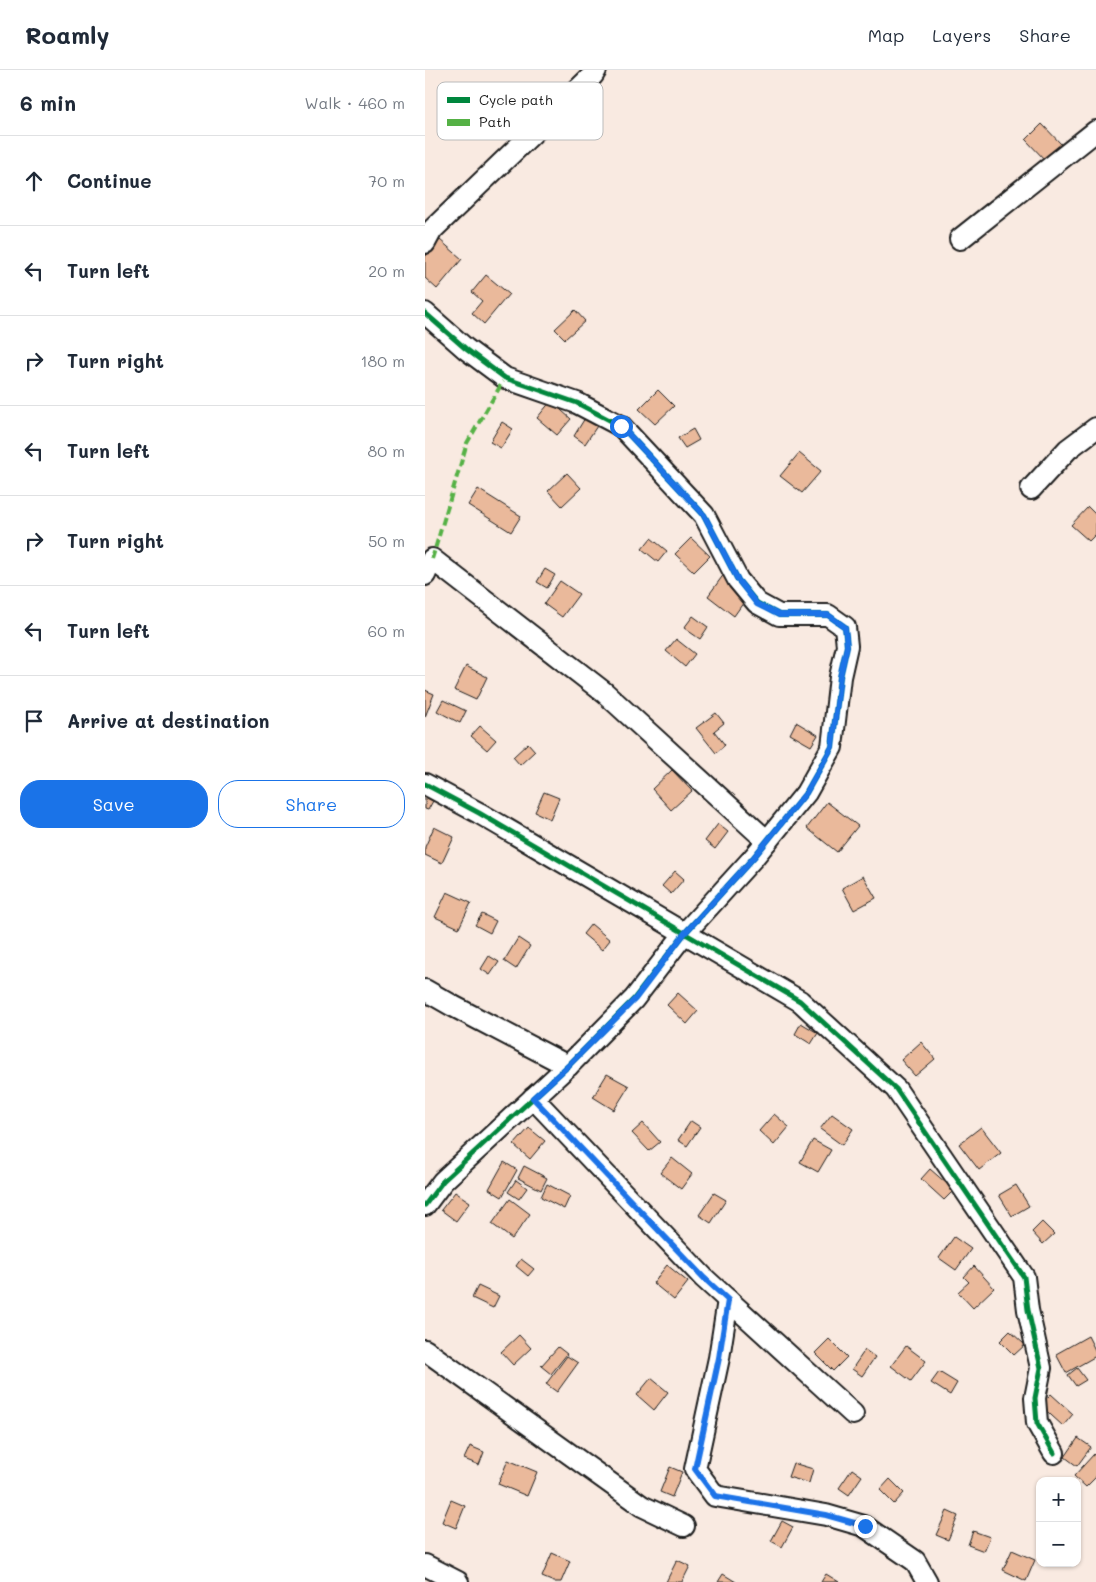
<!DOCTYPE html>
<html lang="en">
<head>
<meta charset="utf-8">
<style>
  :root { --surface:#fff; --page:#f2f2f3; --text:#1f2937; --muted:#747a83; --line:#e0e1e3; --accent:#1a73e8 }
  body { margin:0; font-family:Mali,sans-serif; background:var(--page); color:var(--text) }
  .controls { position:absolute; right:15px; bottom:15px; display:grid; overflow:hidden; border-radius:10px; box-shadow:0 1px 4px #0004 }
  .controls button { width:45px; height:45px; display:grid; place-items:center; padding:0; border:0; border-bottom:1px solid var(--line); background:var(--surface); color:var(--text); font:25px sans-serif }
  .stop { position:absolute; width:15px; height:15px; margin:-11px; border:4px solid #1a73e8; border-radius:50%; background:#fff }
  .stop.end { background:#1a73e8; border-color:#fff; box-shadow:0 1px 5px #0008 }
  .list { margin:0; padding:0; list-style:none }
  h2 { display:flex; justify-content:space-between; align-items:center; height:65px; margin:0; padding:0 20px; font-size:21px }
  h2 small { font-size:16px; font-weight:400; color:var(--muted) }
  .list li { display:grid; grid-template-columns:32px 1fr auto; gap:15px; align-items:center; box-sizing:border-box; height:90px; padding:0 20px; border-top:1px solid var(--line) }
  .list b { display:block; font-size:19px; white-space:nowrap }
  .list em { font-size:16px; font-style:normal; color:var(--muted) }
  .actions { display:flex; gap:10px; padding:15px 20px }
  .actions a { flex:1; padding:11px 0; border:1px solid var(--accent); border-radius:20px; text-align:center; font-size:18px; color:var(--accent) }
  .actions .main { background:var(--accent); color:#fff }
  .icon { flex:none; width:28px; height:28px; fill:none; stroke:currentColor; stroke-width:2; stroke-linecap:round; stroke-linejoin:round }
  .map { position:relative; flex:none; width:671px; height:1512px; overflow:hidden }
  header { display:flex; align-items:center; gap:30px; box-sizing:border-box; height:70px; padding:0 25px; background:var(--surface); border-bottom:1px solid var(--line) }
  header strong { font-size:24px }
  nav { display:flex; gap:28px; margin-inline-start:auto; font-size:18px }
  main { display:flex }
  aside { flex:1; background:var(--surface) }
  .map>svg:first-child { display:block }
  .building { fill:#eab99b; stroke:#1c1c1c }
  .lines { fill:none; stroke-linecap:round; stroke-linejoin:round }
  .minor-casing { stroke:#1c1c1c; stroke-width:24 }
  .minor { stroke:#fff; stroke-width:20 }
  .quiet { stroke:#55b145; stroke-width:4; stroke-dasharray:8 4; stroke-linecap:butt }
  .cycleway-casing { stroke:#fff; stroke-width:8 }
  .cycleway { stroke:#00873e; stroke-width:5 }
  .route { stroke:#1a73e8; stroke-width:6 }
  .key { fill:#fff; stroke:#bbb; stroke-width:1 }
  .key-label { font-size:14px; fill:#1c1c1c }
</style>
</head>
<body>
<header>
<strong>Roamly</strong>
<nav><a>Map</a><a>Layers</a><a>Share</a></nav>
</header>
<main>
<aside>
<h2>6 min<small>Walk · 460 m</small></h2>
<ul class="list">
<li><svg class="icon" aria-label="ahead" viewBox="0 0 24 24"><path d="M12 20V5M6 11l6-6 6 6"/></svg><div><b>Continue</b></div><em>70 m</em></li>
<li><svg class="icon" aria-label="left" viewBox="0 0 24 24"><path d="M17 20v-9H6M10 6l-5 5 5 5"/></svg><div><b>Turn left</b></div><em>20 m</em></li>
<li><svg class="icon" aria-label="right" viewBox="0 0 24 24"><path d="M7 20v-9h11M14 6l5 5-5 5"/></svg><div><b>Turn right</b></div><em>180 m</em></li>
<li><svg class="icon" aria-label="left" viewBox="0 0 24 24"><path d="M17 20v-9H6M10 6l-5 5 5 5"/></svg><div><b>Turn left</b></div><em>80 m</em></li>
<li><svg class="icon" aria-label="right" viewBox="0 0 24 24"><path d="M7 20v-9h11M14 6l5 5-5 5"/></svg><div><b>Turn right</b></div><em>50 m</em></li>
<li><svg class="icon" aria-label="left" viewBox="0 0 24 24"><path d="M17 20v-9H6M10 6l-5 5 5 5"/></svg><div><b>Turn left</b></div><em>60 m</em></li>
<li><svg class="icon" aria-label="arrive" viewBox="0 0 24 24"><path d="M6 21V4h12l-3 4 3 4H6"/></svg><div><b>Arrive at destination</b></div></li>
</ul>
<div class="actions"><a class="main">Save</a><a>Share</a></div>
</aside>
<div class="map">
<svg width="671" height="1512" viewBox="0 0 671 1512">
  <rect width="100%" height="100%" fill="#f9eae1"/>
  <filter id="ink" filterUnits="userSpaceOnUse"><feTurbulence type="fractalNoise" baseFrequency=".02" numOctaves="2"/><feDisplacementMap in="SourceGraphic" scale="10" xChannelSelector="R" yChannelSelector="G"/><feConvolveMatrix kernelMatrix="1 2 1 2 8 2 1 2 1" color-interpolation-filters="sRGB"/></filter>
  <g filter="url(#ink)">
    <g class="building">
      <path d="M 617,54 L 637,75 L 621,91 L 601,70 Z"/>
      <path d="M 15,170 L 37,189 L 12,219 L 0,208 L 0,187 Z"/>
      <path d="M 61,205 L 84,224 L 59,254 L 47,243 L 57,231 L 47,222 Z"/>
      <path d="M 150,240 L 160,251 L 140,269 L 130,259 Z"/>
      <path d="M 233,320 L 249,336 L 230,354 L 214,339 Z"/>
      <path d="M 126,331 L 146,349 L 132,365 L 112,348 Z"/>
      <path d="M 160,348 L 172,356 L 160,374 L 149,366 Z"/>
      <path d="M 77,352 L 88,359 L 76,378 L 65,372 Z"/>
      <path d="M 268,359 L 274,370 L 260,378 L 253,368 Z"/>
      <path d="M 374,383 L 396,401 L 377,423 L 355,406 Z"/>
      <path d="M 142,403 L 156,418 L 137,436 L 123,421 Z"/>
      <path d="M 53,419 L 96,446 L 86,462 L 43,435 Z"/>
      <path d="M 663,437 L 671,445 L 671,464 L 664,471 L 646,455 Z"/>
      <path d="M 226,468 L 242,481 L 233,492 L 217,479 Z"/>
      <path d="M 266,468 L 285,486 L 269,502 L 250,484 Z"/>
      <path d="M 120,499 L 130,505 L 122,518 L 112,512 Z"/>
      <path d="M 302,500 L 328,519 L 309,546 L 283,526 Z"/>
      <path d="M 135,511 L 154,524 L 137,547 L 119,534 Z"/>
      <path d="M 268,546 L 283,557 L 275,569 L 259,558 Z"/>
      <path d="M 251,569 L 270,584 L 260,597 L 241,581 Z"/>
      <path d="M 41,596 L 62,607 L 51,630 L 29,620 Z"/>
      <path d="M 0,620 L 9,624 L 0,647 Z"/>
      <path d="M 18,630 L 41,641 L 35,653 L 12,641 Z"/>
      <path d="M 291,643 L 299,653 L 289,661 L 300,675 L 291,683 L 271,658 Z"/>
      <path d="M 371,652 L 393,665 L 386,676 L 365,664 Z"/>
      <path d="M 55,656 L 71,670 L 62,680 L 46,666 Z"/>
      <path d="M 103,673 L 110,681 L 95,695 L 88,687 Z"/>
      <path d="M 247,700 L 267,721 L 246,740 L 227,719 Z"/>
      <path d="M 119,722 L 134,728 L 125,749 L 110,742 Z"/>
      <path d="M 0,727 L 8,731 L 3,740 L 0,739 Z"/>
      <path d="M 402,732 L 433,756 L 412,782 L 382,758 Z"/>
      <path d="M 293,754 L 303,762 L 290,779 L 280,771 Z"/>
      <path d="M 9,757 L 29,767 L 17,793 L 0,785 L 0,777 Z"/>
      <path d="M 250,801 L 259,809 L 246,824 L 237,816 Z"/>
      <path d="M 438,806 L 451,828 L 429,840 L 417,818 Z"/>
      <path d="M 22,822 L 46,833 L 34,858 L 10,847 Z"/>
      <path d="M 57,844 L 71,851 L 65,863 L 50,855 Z"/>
      <path d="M 166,854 L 185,870 L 177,880 L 158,864 Z"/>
      <path d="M 93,868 L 105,876 L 91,899 L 79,891 Z"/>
      <path d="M 64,886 L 74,892 L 65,905 L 56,899 Z"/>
      <path d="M 253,923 L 273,941 L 262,954 L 242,935 Z"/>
      <path d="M 376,953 L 393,963 L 386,974 L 370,964 Z"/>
      <path d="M 496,972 L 510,989 L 490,1006 L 476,990 Z"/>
      <path d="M 182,1004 L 204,1016 L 189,1040 L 168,1027 Z"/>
      <path d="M 349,1044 L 364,1057 L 349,1075 L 334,1061 Z"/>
      <path d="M 407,1044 L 428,1059 L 417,1075 L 395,1059 Z"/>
      <path d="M 266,1051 L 275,1057 L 262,1076 L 253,1070 Z"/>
      <path d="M 218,1053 L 235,1072 L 224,1081 L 207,1063 Z"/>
      <path d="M 556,1057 L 576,1083 L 554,1100 L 534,1074 Z"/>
      <path d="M 104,1058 L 120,1071 L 105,1089 L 89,1075 Z"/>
      <path d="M 388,1070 L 406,1080 L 393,1102 L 375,1092 Z"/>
      <path d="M 247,1088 L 267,1104 L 256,1119 L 235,1103 Z"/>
      <path d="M 79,1092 L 92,1100 L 77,1127 L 64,1119 Z"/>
      <path d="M 99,1096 L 122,1108 L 116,1120 L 93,1108 Z"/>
      <path d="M 505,1099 L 529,1120 L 519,1130 L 496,1109 Z"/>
      <path d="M 91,1110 L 102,1118 L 94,1129 L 83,1122 Z"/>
      <path d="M 122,1114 L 145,1126 L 139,1139 L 116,1127 Z"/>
      <path d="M 591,1115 L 604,1136 L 587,1146 L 574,1125 Z"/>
      <path d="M 30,1122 L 45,1132 L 31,1151 L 16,1140 Z"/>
      <path d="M 289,1123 L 301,1130 L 286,1153 L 274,1145 Z"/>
      <path d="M 85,1129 L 105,1144 L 87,1169 L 67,1154 Z"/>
      <path d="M 617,1152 L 629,1164 L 618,1174 L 607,1162 Z"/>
      <path d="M 529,1167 L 546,1179 L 531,1200 L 514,1188 Z"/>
      <path d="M 96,1189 L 109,1199 L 103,1206 L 91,1196 Z"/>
      <path d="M 242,1195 L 263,1212 L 249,1230 L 228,1213 Z"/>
      <path d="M 549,1196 L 569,1218 L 548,1238 L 533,1222 L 544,1212 L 539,1207 Z"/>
      <path d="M 53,1216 L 74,1226 L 68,1238 L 47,1228 Z"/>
      <path d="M 585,1261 L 600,1275 L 589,1285 L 575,1271 Z"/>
      <path d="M 94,1265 L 106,1278 L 88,1295 L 76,1282 Z"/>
      <path d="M 663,1266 L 671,1282 L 671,1286 L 641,1303 L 631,1284 Z"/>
      <path d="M 404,1269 L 422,1287 L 408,1301 L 390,1283 Z"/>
      <path d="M 481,1276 L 501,1291 L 486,1311 L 466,1296 Z"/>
      <path d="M 133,1277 L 142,1284 L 126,1304 L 116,1296 Z"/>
      <path d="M 440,1280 L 450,1287 L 437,1306 L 427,1299 Z"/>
      <path d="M 142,1286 L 153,1293 L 132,1322 L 121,1314 Z"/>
      <path d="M 652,1298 L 661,1310 L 651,1316 L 643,1305 Z"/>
      <path d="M 514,1302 L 532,1313 L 525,1325 L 506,1313 Z"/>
      <path d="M 226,1308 L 243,1322 L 229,1340 L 212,1325 Z"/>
      <path d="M 626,1324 L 648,1344 L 638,1356 L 615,1335 Z"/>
      <path d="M 653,1368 L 666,1377 L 652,1396 L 640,1387 Z"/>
      <path d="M 45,1376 L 59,1382 L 54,1395 L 39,1389 Z"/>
      <path d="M 669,1384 L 671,1386 L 671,1407 L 661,1417 L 649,1406 Z"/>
      <path d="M 83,1390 L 112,1402 L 102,1426 L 73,1414 Z"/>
      <path d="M 368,1393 L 388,1399 L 384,1413 L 363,1407 Z"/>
      <path d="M 245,1397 L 257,1402 L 247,1427 L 235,1422 Z"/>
      <path d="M 427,1399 L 437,1406 L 424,1425 L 414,1418 Z"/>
      <path d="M 465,1409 L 479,1423 L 469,1434 L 455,1420 Z"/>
      <path d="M 26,1430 L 40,1436 L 31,1458 L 17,1452 Z"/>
      <path d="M 522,1441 L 533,1446 L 523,1470 L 511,1465 Z"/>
      <path d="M 357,1451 L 368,1457 L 357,1477 L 346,1471 Z"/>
      <path d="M 548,1461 L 565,1467 L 559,1481 L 543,1475 Z"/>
      <path d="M 587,1480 L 610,1490 L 601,1511 L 578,1500 Z"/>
      <path d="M 127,1483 L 145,1491 L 136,1512 L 129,1512 L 117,1507 Z"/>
      <path d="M 252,1490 L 265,1496 L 257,1512 L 241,1512 Z"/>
      <path d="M 298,1504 L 311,1512 L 293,1512 Z"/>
      <path d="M 401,1504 L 414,1512 L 396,1512 Z"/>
    </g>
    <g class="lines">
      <defs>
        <g id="minor">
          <path d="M 535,169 L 671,61"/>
          <path d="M 0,173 L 7,160 L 168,5 L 171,0"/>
          <path d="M 0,243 L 41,279 L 80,308 L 152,333 L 196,356 L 279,445 L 313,510 L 332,533 L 354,545 L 403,545 L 420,557 L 422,576 L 415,607 L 407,677 L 381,723 L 329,787 L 259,864 L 209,929 L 143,996 L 18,1111 L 0,1135"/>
          <path d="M 606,419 L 643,379 L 671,358"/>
          <path d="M 0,505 L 7,489 L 180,623 L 342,771"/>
          <path d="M 0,714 L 54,743 L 375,931 L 471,1019 L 599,1207 L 603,1240 L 616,1298 L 610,1328 L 612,1353 L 629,1383"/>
          <path d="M 0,920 L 28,936 L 143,996"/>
          <path d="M 108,1028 L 279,1208 L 428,1344"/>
          <path d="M 303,1230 L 294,1288 L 270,1399 L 290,1426 L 401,1445 L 439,1456 L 490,1491 L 502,1512"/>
          <path d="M 0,1280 L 217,1436 L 259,1456"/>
          <path d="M 0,1495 L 33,1512"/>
        </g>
      </defs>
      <use href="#minor" class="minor-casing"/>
      <use href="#minor" class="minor"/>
      <path class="quiet" d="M 7,489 L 42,373 L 80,308"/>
      <defs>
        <g id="cycleway">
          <path d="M 0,243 L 41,279 L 80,308 L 152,333 L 196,356 L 279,445 L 313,510 L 332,533 L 354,545 L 403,545 L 420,557 L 422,576 L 415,607 L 407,677 L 381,723 L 329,787 L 259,864 L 209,929 L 143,996 L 18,1111 L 0,1135"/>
          <path d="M 0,714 L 54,743 L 375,931 L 471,1019 L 599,1207 L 603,1240 L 616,1298 L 610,1328 L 612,1353 L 629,1383"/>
        </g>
      </defs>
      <use href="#cycleway" class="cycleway-casing"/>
      <use href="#cycleway" class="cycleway"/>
    </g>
  </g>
  <g class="lines" filter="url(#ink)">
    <path class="route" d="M 196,356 L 279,445 L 313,510 L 332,534 L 354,545 L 403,545 L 420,557 L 422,576 L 415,607 L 407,677 L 381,723 L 329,787 L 259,864 L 210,929 L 143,996 L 108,1028 L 279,1208 L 303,1230 L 294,1288 L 270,1399 L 290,1426 L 401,1445 L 440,1456"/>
  </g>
  <rect x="12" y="12" width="166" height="58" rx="8" class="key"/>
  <rect x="22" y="27" width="23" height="6" fill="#00873e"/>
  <rect x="22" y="49" width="23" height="7" fill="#55b145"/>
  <g class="key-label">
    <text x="54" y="35">Cycle path</text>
    <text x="54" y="57">Path</text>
  </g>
</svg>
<div class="controls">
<button>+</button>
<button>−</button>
</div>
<div class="stop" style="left:196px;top:356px"></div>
<div class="stop end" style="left:440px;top:1456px"></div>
</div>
</main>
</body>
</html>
